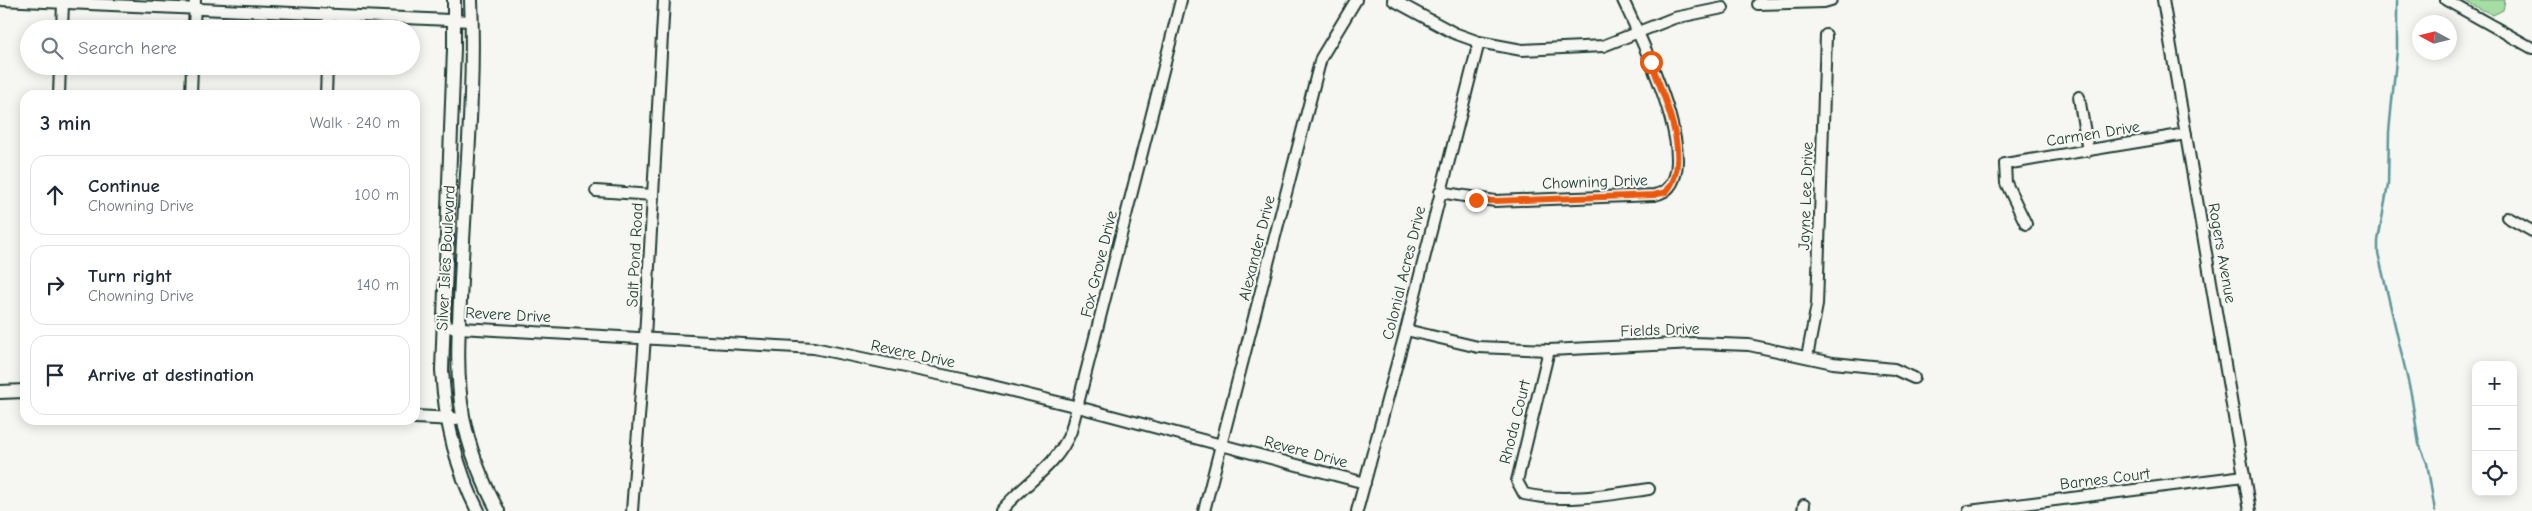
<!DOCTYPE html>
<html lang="en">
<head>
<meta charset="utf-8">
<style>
  :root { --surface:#fff; --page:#f6f6f7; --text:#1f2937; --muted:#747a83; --line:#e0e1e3 }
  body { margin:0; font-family:"Comic Neue",sans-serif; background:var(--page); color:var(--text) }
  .controls { position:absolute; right:15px; bottom:15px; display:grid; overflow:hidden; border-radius:10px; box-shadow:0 2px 12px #0003 }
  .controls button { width:45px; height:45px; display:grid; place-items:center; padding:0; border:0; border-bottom:1px solid var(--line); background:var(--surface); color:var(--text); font:25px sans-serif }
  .compass { position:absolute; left:2412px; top:15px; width:45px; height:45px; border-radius:50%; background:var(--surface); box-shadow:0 2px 12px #0003; rotate:277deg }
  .stop { position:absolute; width:15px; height:15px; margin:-11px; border:4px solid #ea580c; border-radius:50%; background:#fff }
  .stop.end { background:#ea580c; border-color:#fff; box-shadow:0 1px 5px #0008 }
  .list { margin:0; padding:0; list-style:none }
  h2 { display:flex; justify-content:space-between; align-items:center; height:65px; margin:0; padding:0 20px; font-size:21px }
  h2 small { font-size:16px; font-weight:400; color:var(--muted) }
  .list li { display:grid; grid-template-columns:32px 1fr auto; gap:15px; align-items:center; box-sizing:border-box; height:80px; margin:0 10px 10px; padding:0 10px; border:1px solid var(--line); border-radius:15px }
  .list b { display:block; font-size:19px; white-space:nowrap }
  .list p { margin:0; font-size:16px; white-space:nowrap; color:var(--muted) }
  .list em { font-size:16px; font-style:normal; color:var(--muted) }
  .icon { flex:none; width:28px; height:28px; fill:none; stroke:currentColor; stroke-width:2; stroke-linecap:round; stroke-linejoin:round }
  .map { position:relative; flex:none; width:2532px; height:511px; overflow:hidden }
  .search { position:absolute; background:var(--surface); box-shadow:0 2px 12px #0003; left:20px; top:20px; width:400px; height:55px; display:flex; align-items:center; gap:12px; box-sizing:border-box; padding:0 18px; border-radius:28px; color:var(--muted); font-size:19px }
  .panel { position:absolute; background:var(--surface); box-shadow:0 2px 12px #0003; left:20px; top:90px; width:400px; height:335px; border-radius:15px }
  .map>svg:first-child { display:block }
  .green { fill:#a5dea2; stroke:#628e6b }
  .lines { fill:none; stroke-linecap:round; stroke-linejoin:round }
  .stream { stroke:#5b979b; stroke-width:2.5 }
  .minor-casing { stroke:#1f3d34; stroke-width:14 }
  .tertiary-casing { stroke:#1f3d34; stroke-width:16 }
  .minor { stroke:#f6f6f2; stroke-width:10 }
  .tertiary { stroke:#f6f6f2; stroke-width:12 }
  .route { stroke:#ea580c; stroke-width:6 }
  .labels { text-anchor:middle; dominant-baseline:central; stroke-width:4.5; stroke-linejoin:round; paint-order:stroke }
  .street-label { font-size:16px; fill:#1f3d34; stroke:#f6f6f2 }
</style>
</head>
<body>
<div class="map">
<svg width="2532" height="511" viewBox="0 0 2532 511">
  <rect width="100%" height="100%" fill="#f6f6f2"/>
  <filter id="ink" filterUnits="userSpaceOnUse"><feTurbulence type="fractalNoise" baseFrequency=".02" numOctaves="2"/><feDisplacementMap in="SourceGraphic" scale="10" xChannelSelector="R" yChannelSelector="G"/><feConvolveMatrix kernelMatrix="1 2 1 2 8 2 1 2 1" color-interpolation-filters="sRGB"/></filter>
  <g filter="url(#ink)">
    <path class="green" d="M 2463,0 L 2505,0 L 2503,10 L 2493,15 Z"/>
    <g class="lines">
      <path class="stream" d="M 2397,0 L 2397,50 L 2389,132 L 2388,185 L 2378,241 L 2378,253 L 2411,394 L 2419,444 L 2427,463 L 2435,511"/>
      <defs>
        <g id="minor">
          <path d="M 0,0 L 472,21"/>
          <path d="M 1393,0 L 1454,33 L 1479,42 L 1522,50 L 1603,46 L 1674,18 L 1723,8"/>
          <path d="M 2163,0 L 2250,511"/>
          <path d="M 2446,0 L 2532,48"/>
          <path d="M 1758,4 L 1824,2 L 1831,0"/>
          <path d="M 62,29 L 63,3"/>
          <path d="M 194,29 L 195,0"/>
          <path d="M 328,29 L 329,14"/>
          <path d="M 59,95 L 60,66"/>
          <path d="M 191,95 L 192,66"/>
          <path d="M 326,95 L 327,66"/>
          <path d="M 2079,97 L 2088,151"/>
          <path d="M 596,191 L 653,195"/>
          <path d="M 1440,192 L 1495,201 L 1654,195 C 1715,184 1637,31 1623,0"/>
          <path d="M 2507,217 L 2532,231"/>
          <path d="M 2026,224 L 2006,183 L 2005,164 L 2186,134"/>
          <path d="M 443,327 L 814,348 L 976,382 L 1078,407 L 1365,483"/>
          <path d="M 1406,330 L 1478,347 L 1549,350 L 1695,343 L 1749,345 L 1833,363 L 1894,369 L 1914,378"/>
          <path d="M 1549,350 L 1517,481 L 1524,494 C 1565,503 1608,495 1649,489"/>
          <path d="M 1807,357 L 1817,305 L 1826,35"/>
          <path d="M 632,511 L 645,337 L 664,0"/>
          <path d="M 1001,511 C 1025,482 1056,468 1071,431 L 1181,0"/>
          <path d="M 1204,511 L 1321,58 L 1356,0"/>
          <path d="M 1357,511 L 1406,330 L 1479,42"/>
          <path d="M 1803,511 L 1804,505"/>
          <path d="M 1969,511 L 2244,476"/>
        </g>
        <g id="tertiary">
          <path d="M 454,0 L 454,49 L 442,370 C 445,420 455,466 478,511"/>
          <path d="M 471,0 C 475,93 465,187 461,280 C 459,325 455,371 463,416 C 469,450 482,481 498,511"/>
          <path d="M 0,392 L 25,391"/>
          <path d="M 415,417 L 454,419"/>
        </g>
      </defs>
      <use href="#minor" class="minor-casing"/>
      <use href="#tertiary" class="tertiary-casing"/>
      <use href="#minor" class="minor"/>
      <use href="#tertiary" class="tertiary"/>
    </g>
  </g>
  <g class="lines" filter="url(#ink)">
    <path class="route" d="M 1476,200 L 1495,201 L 1654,195 L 1666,192 C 1694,160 1663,95 1651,62"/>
  </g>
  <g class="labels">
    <g class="street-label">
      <text transform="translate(2093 134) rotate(-9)">Carmen Drive</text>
      <text transform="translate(1595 182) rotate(-2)">Chowning Drive</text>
      <text transform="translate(1806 196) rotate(-88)">Jayne Lee Drive</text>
      <text transform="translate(1257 248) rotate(-76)">Alexander Drive</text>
      <text transform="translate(2222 253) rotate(80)">Rogers Avenue</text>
      <text transform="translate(635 255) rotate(-87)">Salt Pond Road</text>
      <text transform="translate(446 258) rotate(-87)">Silver Isles Boulevard</text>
      <text transform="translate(1099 264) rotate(-76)">Fox Grove Drive</text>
      <text transform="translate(1404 273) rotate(-76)">Colonial Acres Drive</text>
      <text transform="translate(508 315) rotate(3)">Revere Drive</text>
      <text transform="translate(1660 330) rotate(-2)">Fields Drive</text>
      <text transform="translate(913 354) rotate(12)">Revere Drive</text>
      <text transform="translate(1515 422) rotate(-76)">Rhoda Court</text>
      <text transform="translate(1306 452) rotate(15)">Revere Drive</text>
      <text transform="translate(2105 479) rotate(-7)">Barnes Court</text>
    </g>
  </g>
</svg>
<div class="controls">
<button>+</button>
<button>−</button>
<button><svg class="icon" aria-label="locate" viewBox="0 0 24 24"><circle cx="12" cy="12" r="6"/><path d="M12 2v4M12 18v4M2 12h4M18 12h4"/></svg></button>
</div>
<svg class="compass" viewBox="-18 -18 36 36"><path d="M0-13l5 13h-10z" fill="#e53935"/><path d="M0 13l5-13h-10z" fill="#747a83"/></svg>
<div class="stop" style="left:1651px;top:62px"></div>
<div class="stop end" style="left:1476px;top:200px"></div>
<div class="search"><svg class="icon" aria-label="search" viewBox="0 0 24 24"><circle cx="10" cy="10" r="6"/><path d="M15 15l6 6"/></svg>Search here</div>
<section class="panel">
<h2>3 min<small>Walk · 240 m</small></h2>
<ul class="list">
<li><svg class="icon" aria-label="ahead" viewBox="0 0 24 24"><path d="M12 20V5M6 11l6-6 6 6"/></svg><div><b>Continue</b><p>Chowning Drive</p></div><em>100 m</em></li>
<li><svg class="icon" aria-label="right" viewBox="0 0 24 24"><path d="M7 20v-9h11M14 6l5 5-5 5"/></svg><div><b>Turn right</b><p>Chowning Drive</p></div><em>140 m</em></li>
<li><svg class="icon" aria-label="arrive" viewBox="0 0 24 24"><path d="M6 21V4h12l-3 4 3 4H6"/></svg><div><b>Arrive at destination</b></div></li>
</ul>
</section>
</div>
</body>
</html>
